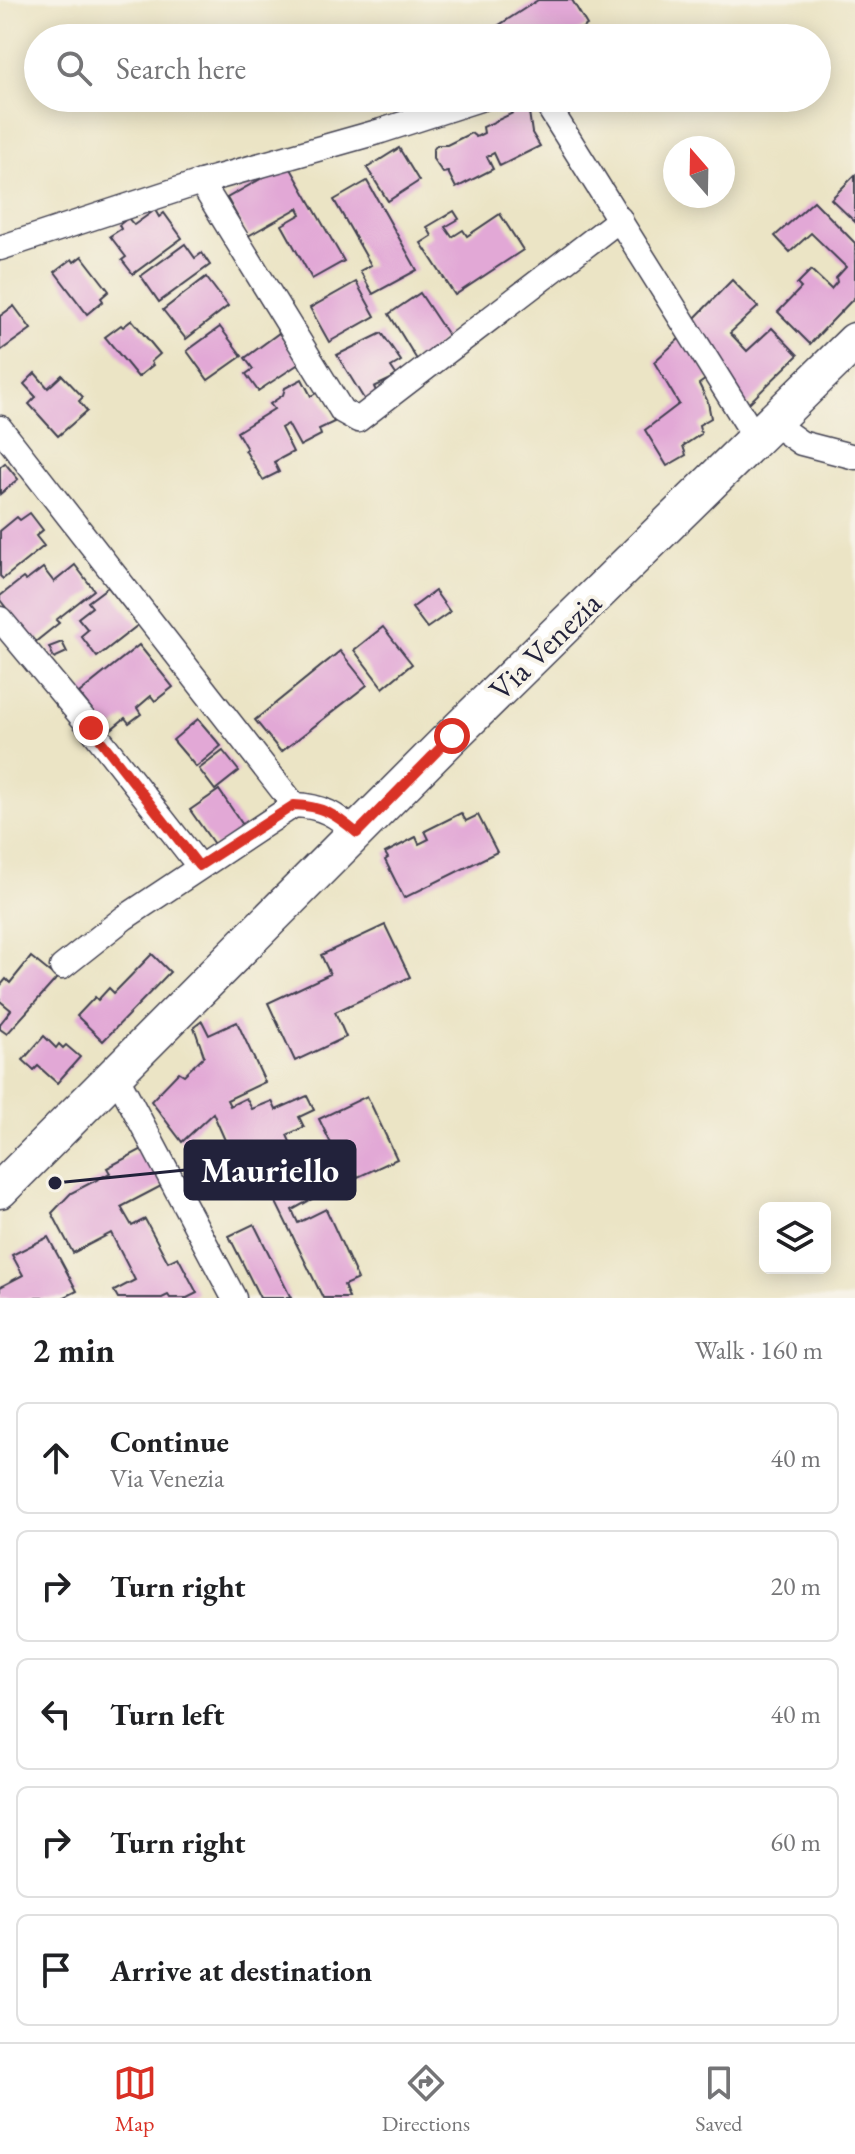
<!DOCTYPE html>
<html lang="en">
<head>
<meta charset="utf-8">
<style>
  :root { --surface:#fff; --page:#f2f2f2; --text:#202124; --muted:#757577; --line:#e0e0e0; --accent:#d93025 }
  body { margin:0; font-family:"EB Garamond",serif; background:var(--page); color:var(--text) }
  .controls { position:absolute; right:24px; bottom:24px; display:grid; overflow:hidden; border-radius:12px; box-shadow:0 4px 20px #0003 }
  .controls button { width:72px; height:72px; display:grid; place-items:center; padding:0; border:0; border-bottom:2px solid var(--line); background:var(--surface); color:var(--text); font:40px sans-serif }
  .compass { position:absolute; left:663px; top:136px; width:72px; height:72px; border-radius:50%; background:var(--surface); box-shadow:0 4px 20px #0003; rotate:340deg }
  .stop { position:absolute; width:24px; height:24px; margin:-18px; border:6px solid #d93025; border-radius:50%; background:#fff }
  .stop.end { background:#d93025; border-color:#fff; box-shadow:0 2px 8px #0008 }
  .list { margin:0; padding:0; list-style:none }
  h2 { display:flex; justify-content:space-between; align-items:center; height:104px; margin:0; padding:0 32px; font-size:34px }
  h2 small { font-size:26px; font-weight:400; color:var(--muted) }
  .list li { display:grid; grid-template-columns:52px 1fr auto; gap:24px; align-items:center; box-sizing:border-box; height:112px; margin:0 16px 16px; padding:0 16px; border:2px solid var(--line); border-radius:12px }
  .list b { display:block; font-size:30px; white-space:nowrap }
  .list p { margin:0; font-size:26px; white-space:nowrap; color:var(--muted) }
  .list em { font-size:26px; font-style:normal; color:var(--muted) }
  .icon { flex:none; width:44px; height:44px; fill:none; stroke:currentColor; stroke-width:2; stroke-linecap:round; stroke-linejoin:round }
  .map { position:relative; flex:none; width:855px; height:1298px; overflow:hidden }
  .search { position:absolute; background:var(--surface); box-shadow:0 4px 20px #0003; left:24px; right:24px; top:24px; height:88px; display:flex; align-items:center; gap:20px; box-sizing:border-box; padding:0 28px; border-radius:44px; color:var(--muted); font-size:30px }
  .sheet { height:744px; background:var(--surface) }
  nav { display:flex; justify-content:space-around; align-items:center; box-sizing:border-box; height:112px; border-top:2px solid var(--line); background:var(--surface); font-size:22px; color:var(--muted) }
  nav a { display:grid; justify-items:center; gap:4px }
  nav .on { color:var(--accent) }
  .map>svg:first-child { display:block }
  .building { fill:#e2a8d6 }
  .lines { fill:none; stroke-linecap:round; stroke-linejoin:round }
  .minor-casing { stroke:#403f50; stroke-width:27 }
  .secondary-casing { stroke:#403f50; stroke-width:39 }
  .minor { stroke:#fff; stroke-width:24 }
  .secondary { stroke:#fff; stroke-width:36 }
  .route { stroke:#d93025; stroke-width:10 }
  .labels { text-anchor:middle; dominant-baseline:central; stroke-width:8; stroke-linejoin:round; paint-order:stroke }
  .street-label { font-size:32px; fill:#22223b; stroke:#f7f3e8 }
  .leader { fill:none; stroke:#22223b; stroke-width:3 }
  .callout-dot { fill:#22223b; stroke:#f7f3e8; stroke-width:3 }
  .callout { fill:#22223b; stroke:#22223b; stroke-width:3 }
  .callout-label { font-size:34px; text-anchor:middle; font-weight:bold; fill:#fff }
</style>
</head>
<body>
<div class="map">
<svg width="855" height="1298" viewBox="0 0 855 1298">
  <rect width="100%" height="100%" fill="#f7f3e8"/>
  <filter id="ink" filterUnits="userSpaceOnUse"><feTurbulence type="fractalNoise" baseFrequency=".0125" numOctaves="2"/><feDisplacementMap in="SourceGraphic" scale="16" xChannelSelector="R" yChannelSelector="G"/><feConvolveMatrix kernelMatrix="1 2 1 2 8 2 1 2 1" color-interpolation-filters="sRGB"/></filter>
  <filter id="wash" filterUnits="userSpaceOnUse"><feTurbulence type="fractalNoise" baseFrequency=".006" numOctaves="4" result="noise"/><feDisplacementMap in="SourceGraphic" scale="32" xChannelSelector="R" yChannelSelector="G"/><feGaussianBlur stdDeviation="1.8" result="paint"/><feColorMatrix in="noise" values="0 0 0 0 0 0 0 0 0 0 0 0 0 0 0 0 0 1.4 0 .05"/><feComposite in="paint" operator="in"/></filter>
  <g filter="url(#wash)">
    <rect width="100%" height="100%" fill="#ebe4c5"/>
    <g id="blocks">
      <g class="building">
        <path d="M 538,0 L 572,0 L 587,25 L 567,38 L 479,38 Z"/>
        <path d="M 559,98 L 577,98 L 565,107 Z"/>
        <path d="M 519,107 L 526,107 L 529,112 L 532,133 L 540,146 L 500,166 L 494,153 L 487,157 L 493,169 L 456,188 L 448,172 L 443,173 L 433,159 L 433,150 L 437,145 L 447,145 L 471,133 L 476,137 L 484,133 L 483,127 L 513,113 Z"/>
        <path d="M 399,148 L 419,181 L 388,201 L 367,168 Z"/>
        <path d="M 285,165 L 290,167 L 344,261 L 312,279 L 282,225 L 301,214 L 298,208 L 248,236 L 227,198 Z"/>
        <path d="M 855,175 L 855,222 L 831,199 Z"/>
        <path d="M 367,181 L 417,270 L 373,294 L 360,271 L 371,265 L 334,200 Z"/>
        <path d="M 814,201 L 855,243 L 855,297 L 810,344 L 778,312 L 801,288 L 797,284 L 811,270 L 831,289 L 837,282 L 836,278 L 846,267 L 811,233 L 790,252 L 775,236 Z"/>
        <path d="M 155,210 L 159,217 L 164,213 L 182,238 L 133,274 L 122,260 L 126,257 L 110,236 L 121,229 L 119,225 L 128,218 L 134,225 Z"/>
        <path d="M 454,211 L 459,219 L 445,227 L 452,237 L 463,230 L 467,236 L 500,214 L 523,250 L 455,295 L 421,243 L 432,236 L 427,227 Z"/>
        <path d="M 185,244 L 195,258 L 202,253 L 210,265 L 159,302 L 141,276 Z"/>
        <path d="M 82,256 L 109,291 L 101,298 L 103,301 L 87,314 L 55,272 L 72,259 L 74,262 Z"/>
        <path d="M 206,277 L 228,306 L 186,339 L 163,310 Z"/>
        <path d="M 732,280 L 758,307 L 730,333 L 747,351 L 772,328 L 798,355 L 744,408 L 691,322 Z"/>
        <path d="M 356,282 L 375,316 L 329,342 L 310,308 Z"/>
        <path d="M 420,293 L 448,335 L 419,363 L 389,314 Z"/>
        <path d="M 14,306 L 31,329 L 0,351 L 0,316 Z"/>
        <path d="M 132,320 L 160,354 L 151,362 L 153,365 L 138,377 L 105,337 L 121,325 L 123,327 Z"/>
        <path d="M 220,327 L 242,356 L 208,380 L 187,351 Z"/>
        <path d="M 279,333 L 300,363 L 258,391 L 246,374 L 253,369 L 245,358 Z"/>
        <path d="M 382,333 L 401,361 L 391,367 L 397,376 L 374,387 L 379,397 L 369,407 L 337,355 Z"/>
        <path d="M 682,336 L 709,377 L 699,384 L 708,402 L 711,418 L 699,425 L 701,434 L 683,446 L 686,455 L 667,466 L 645,430 L 679,404 L 654,362 Z"/>
        <path d="M 35,373 L 48,388 L 62,375 L 83,397 L 79,401 L 87,411 L 58,436 L 29,404 L 36,397 L 24,384 Z"/>
        <path d="M 302,379 L 311,396 L 318,392 L 334,422 L 319,429 L 321,435 L 300,446 L 288,424 L 281,428 L 293,452 L 274,462 L 279,472 L 263,480 L 245,450 L 247,449 L 237,432 L 274,409 L 270,404 L 283,395 L 285,388 Z"/>
        <path d="M 5,463 L 18,479 L 0,494 L 0,467 Z"/>
        <path d="M 30,513 L 43,530 L 36,536 L 44,546 L 3,579 L 0,576 L 0,531 L 17,517 L 20,520 Z"/>
        <path d="M 75,565 L 94,590 L 56,620 L 59,623 L 34,643 L 0,600 L 0,596 L 23,578 L 26,581 L 43,568 L 54,582 Z"/>
        <path d="M 108,587 L 138,625 L 97,657 L 81,636 L 88,630 L 78,618 L 92,607 L 88,602 Z"/>
        <path d="M 435,591 L 450,612 L 427,628 L 412,608 Z"/>
        <path d="M 383,627 L 412,664 L 383,688 L 354,650 Z"/>
        <path d="M 62,642 L 67,652 L 54,658 L 49,647 Z"/>
        <path d="M 139,645 L 173,687 L 155,701 L 151,696 L 137,708 L 141,714 L 129,723 L 125,718 L 109,731 L 79,693 Z"/>
        <path d="M 340,651 L 367,685 L 281,752 L 255,720 Z"/>
        <path d="M 198,719 L 221,746 L 196,767 L 173,740 Z"/>
        <path d="M 223,751 L 239,771 L 215,790 L 199,769 Z"/>
        <path d="M 219,790 L 245,828 L 216,847 L 190,810 Z"/>
        <path d="M 461,813 L 466,821 L 478,815 L 497,852 L 404,898 L 385,860 L 388,858 L 385,853 L 416,837 L 419,844 L 429,839 L 425,831 Z"/>
        <path d="M 385,925 L 410,977 L 335,1012 L 346,1037 L 295,1061 L 268,1003 L 330,974 L 321,955 Z"/>
        <path d="M 152,954 L 170,972 L 103,1041 L 77,1016 L 95,997 L 98,1000 L 109,988 L 114,993 Z"/>
        <path d="M 31,957 L 57,978 L 7,1034 L 0,1029 L 0,1024 L 11,1010 L 0,1001 L 0,986 L 6,979 L 10,983 Z"/>
        <path d="M 202,1021 L 209,1035 L 237,1022 L 265,1082 L 227,1100 L 230,1106 L 246,1098 L 252,1109 L 272,1101 L 276,1110 L 307,1096 L 314,1110 L 299,1117 L 304,1127 L 287,1135 L 291,1144 L 280,1150 L 297,1181 L 309,1176 L 321,1194 L 292,1210 L 298,1223 L 326,1209 L 358,1279 L 344,1285 L 349,1298 L 323,1298 L 269,1188 L 250,1197 L 213,1113 L 182,1142 L 151,1101 L 179,1072 L 184,1075 L 204,1056 L 194,1027 Z"/>
        <path d="M 44,1036 L 56,1048 L 59,1044 L 63,1048 L 66,1045 L 80,1057 L 57,1083 L 38,1066 L 34,1070 L 23,1060 Z"/>
        <path d="M 367,1096 L 397,1159 L 358,1177 L 345,1150 L 336,1154 L 319,1119 Z"/>
        <path d="M 146,1147 L 165,1184 L 121,1207 L 132,1226 L 145,1219 L 168,1262 L 178,1257 L 197,1293 L 187,1298 L 170,1298 L 168,1295 L 162,1298 L 118,1298 L 114,1291 L 135,1280 L 111,1233 L 73,1253 L 52,1213 L 71,1193 L 110,1173 L 107,1168 Z"/>
        <path d="M 254,1224 L 291,1298 L 260,1298 L 229,1236 Z"/>
        <path d="M 48,1237 L 77,1291 L 63,1298 L 0,1298 L 0,1287 L 23,1275 L 12,1255 Z"/>
      </g>
    </g>
  </g>
  <g filter="url(#ink)">
    <use href="#blocks" fill-opacity="0" stroke="#403f50" stroke-width="2"/>
    <g class="lines">
      <defs>
        <g id="minor">
          <path d="M 543,98 L 757,440"/>
          <path d="M 201,182 L 342,411 L 358,420 L 620,219"/>
          <path d="M 0,248 L 201,182 L 381,131 L 483,98"/>
          <path d="M 773,423 L 801,443 L 855,457"/>
          <path d="M 0,428 L 294,805"/>
          <path d="M 0,619 L 91,728 L 199,866"/>
          <path d="M 62,967 L 124,918 L 294,805 C 323,806 336,815 357,833"/>
          <path d="M 115,1073 L 234,1298"/>
        </g>
        <path id="secondary" d="M 0,1190 L 452,736 L 855,341"/>
      </defs>
      <use href="#minor" class="minor-casing"/>
      <use href="#secondary" class="secondary-casing"/>
      <use href="#minor" class="minor"/>
      <use href="#secondary" class="secondary"/>
    </g>
  </g>
  <g class="lines" filter="url(#ink)">
    <path class="route" d="M 91,728 L 199,866 L 294,805 C 323,806 336,815 357,833 L 452,736"/>
  </g>
  <g class="labels">
    <g class="street-label">
      <text transform="translate(545 646) rotate(-44)">Via Venezia</text>
    </g>
  </g>
  <path class="leader" d="M55 1183L185 1170"/>
  <circle class="callout-dot" cx="55" cy="1183" r="8"/>
  <rect class="callout" x="185" y="1141" width="170" height="58" rx="8"/>
  <g class="callout-label">
    <text x="270" y="1182">Mauriello</text>
  </g>
</svg>
<div class="controls">
<button><svg class="icon" aria-label="layers" viewBox="0 0 24 24"><path d="M12 4l9 5-9 5-9-5zM3 14l9 5 9-5"/></svg></button>
</div>
<svg class="compass" viewBox="-18 -18 36 36"><path d="M0-13l5 13h-10z" fill="#e53935"/><path d="M0 13l5-13h-10z" fill="#757577"/></svg>
<div class="stop" style="left:452px;top:736px"></div>
<div class="stop end" style="left:91px;top:728px"></div>
<div class="search"><svg class="icon" aria-label="search" viewBox="0 0 24 24"><circle cx="10" cy="10" r="6"/><path d="M15 15l6 6"/></svg>Search here</div>
</div>
<section class="sheet">
<h2>2 min<small>Walk · 160 m</small></h2>
<ul class="list">
<li><svg class="icon" aria-label="ahead" viewBox="0 0 24 24"><path d="M12 20V5M6 11l6-6 6 6"/></svg><div><b>Continue</b><p>Via Venezia</p></div><em>40 m</em></li>
<li><svg class="icon" aria-label="right" viewBox="0 0 24 24"><path d="M7 20v-9h11M14 6l5 5-5 5"/></svg><div><b>Turn right</b></div><em>20 m</em></li>
<li><svg class="icon" aria-label="left" viewBox="0 0 24 24"><path d="M17 20v-9H6M10 6l-5 5 5 5"/></svg><div><b>Turn left</b></div><em>40 m</em></li>
<li><svg class="icon" aria-label="right" viewBox="0 0 24 24"><path d="M7 20v-9h11M14 6l5 5-5 5"/></svg><div><b>Turn right</b></div><em>60 m</em></li>
<li><svg class="icon" aria-label="arrive" viewBox="0 0 24 24"><path d="M6 21V4h12l-3 4 3 4H6"/></svg><div><b>Arrive at destination</b></div></li>
</ul>
</section>
<nav>
<a class="on"><svg class="icon" aria-label="map" viewBox="0 0 24 24"><path d="M3 6l6-2 6 2 6-2v14l-6 2-6-2-6 2zM9 4v14M15 6v14"/></svg>Map</a>
<a><svg class="icon" aria-label="directions" viewBox="0 0 24 24"><path d="M12 3l9 9-9 9-9-9zM9 14v-3h6M13 9l2 2-2 2"/></svg>Directions</a>
<a><svg class="icon" aria-label="saved" viewBox="0 0 24 24"><path d="M7 4h10v16l-5-4-5 4z"/></svg>Saved</a>
</nav>
</body>
</html>
